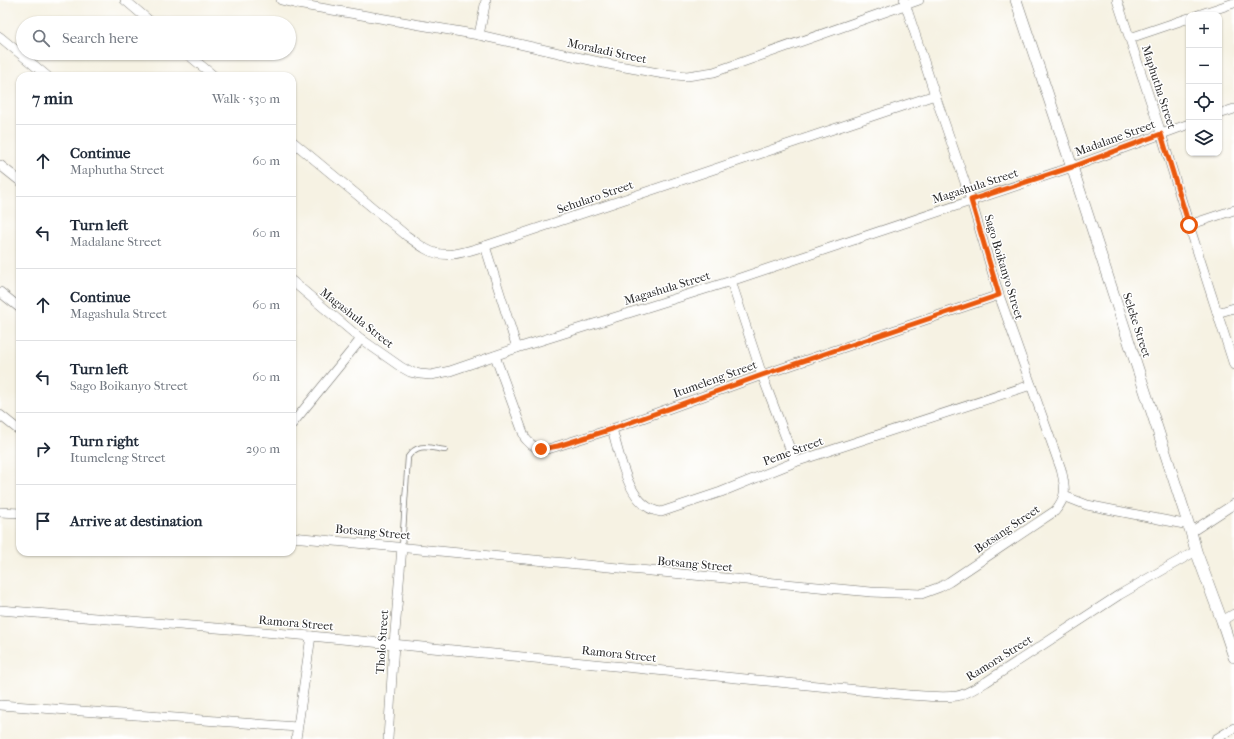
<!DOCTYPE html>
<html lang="en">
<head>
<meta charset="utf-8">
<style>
  :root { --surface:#fff; --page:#f2f2f3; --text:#1f2937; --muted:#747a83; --line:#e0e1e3 }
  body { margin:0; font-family:"IM FELL French Canon",serif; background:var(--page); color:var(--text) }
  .controls { position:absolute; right:12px; top:12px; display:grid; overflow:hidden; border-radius:8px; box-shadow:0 1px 3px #0004 }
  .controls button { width:36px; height:36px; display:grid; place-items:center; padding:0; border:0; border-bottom:1px solid var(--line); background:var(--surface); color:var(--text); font:20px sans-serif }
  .stop { position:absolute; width:12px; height:12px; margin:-9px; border:3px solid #ea580c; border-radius:50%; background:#fff }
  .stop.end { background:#ea580c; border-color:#fff; box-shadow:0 1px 4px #0008 }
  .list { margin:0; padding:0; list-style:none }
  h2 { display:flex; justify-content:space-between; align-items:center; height:52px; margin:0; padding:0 16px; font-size:17px }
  h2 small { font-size:13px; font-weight:400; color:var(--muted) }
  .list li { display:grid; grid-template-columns:26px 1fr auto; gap:12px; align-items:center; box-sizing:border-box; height:72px; padding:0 16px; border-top:1px solid var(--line) }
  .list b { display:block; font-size:15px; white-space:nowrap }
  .list p { margin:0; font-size:13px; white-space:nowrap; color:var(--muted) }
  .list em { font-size:13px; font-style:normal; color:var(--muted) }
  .icon { flex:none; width:22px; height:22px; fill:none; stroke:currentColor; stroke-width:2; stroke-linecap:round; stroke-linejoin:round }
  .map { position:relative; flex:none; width:1234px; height:739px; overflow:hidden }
  .search { position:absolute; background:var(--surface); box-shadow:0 1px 3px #0004; left:16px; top:16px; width:280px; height:44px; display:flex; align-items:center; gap:10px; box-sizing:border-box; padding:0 14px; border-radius:22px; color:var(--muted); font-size:15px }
  .panel { position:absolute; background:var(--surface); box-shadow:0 1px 3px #0004; left:16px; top:72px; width:280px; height:484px; border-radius:12px }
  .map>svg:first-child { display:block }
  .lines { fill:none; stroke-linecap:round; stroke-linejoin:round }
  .service-casing { stroke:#72716b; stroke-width:6 }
  .minor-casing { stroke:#72716b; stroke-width:10 }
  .tertiary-casing { stroke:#72716b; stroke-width:12 }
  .service { stroke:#fff; stroke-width:4.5 }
  .minor { stroke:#fff; stroke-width:9 }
  .tertiary { stroke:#fff; stroke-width:11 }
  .route { stroke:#ea580c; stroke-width:5 }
  .labels { text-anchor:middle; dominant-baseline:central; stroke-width:3; stroke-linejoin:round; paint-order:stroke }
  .street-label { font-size:12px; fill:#2b2b2b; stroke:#fff }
</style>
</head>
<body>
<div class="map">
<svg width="1234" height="739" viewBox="0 0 1234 739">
  <rect width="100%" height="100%" fill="#fff"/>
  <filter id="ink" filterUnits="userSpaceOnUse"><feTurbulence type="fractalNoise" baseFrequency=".025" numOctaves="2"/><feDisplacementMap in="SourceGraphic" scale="8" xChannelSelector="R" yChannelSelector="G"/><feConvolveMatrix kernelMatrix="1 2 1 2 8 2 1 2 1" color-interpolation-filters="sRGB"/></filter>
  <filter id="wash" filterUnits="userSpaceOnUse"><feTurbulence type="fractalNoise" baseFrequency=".012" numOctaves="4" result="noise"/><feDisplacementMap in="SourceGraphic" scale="16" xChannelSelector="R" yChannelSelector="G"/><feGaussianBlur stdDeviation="0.9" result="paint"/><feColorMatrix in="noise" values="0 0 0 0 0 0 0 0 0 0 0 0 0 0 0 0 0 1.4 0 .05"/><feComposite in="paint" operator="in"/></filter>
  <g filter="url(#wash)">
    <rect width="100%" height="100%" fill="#f6f2e3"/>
  </g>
  <g filter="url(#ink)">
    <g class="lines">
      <defs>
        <path id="service" d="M 402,547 L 408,457 C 418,442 429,448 445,450"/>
        <g id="minor">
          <path d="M 125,0 L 152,23"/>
          <path d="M 281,0 L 297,4 L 479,35 L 608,64 L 664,74 L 687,76 L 714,72 L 919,0"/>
          <path d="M 1117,0 L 1161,133 L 1189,225 L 1234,365"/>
          <path d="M 1198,15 L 1234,3"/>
          <path d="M 479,35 L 486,0"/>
          <path d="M 0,37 L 47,76"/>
          <path d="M 1130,38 L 1189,18"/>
          <path d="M 186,53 L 214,76"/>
          <path d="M 1219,114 L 1234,109"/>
          <path d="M 292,141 L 407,236 C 413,240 419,245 426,249 C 445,260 465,252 485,246 L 935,95"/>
          <path d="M 0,165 L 20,181"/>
          <path d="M 1189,225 L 1234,210"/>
          <path d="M 485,246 L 517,348"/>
          <path d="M 292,281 L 361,339 L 401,367 L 410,372 L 420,374 L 431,375 L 450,371 L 517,348 L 731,281 L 1072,167 L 1189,124"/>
          <path d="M 731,281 L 762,375 L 795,462"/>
          <path d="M 0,292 L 20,308"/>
          <path d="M 1217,313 L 1234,308"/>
          <path d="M 495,356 L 525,438 C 531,446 537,449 548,449 L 612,429 L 762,375 L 999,295"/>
          <path d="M 0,415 L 20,431"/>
          <path d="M 292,424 L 361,339"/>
          <path d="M 612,429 C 620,455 628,508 661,512 L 721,492 L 795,462 L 1031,385"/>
          <path d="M 1064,496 L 1087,505 L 1189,525"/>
          <path d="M 0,512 L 20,513"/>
          <path d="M 1191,532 L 1234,504"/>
          <path d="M 292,537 L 871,592 L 921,594 L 940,587 L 949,582 L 1055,511 C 1068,496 1065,486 1061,469 L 999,295 L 971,200 L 935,95 L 904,0"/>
          <path d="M 0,610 L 311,636 L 909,695 C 924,696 942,698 957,696 C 967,694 977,687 986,682 L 1119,595 L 1196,551"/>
          <path d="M 1222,621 L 1234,614"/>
          <path d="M 0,705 L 297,727"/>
          <path d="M 296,739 L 311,636"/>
          <path d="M 388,739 L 394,644 L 402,547"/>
          <path d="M 1216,739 L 1234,728"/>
        </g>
        <path id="tertiary" d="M 1016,0 L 1072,167 L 1191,532 L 1196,551 L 1222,621 L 1234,657"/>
      </defs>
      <use href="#service" class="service-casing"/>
      <use href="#minor" class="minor-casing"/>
      <use href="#tertiary" class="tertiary-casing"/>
      <use href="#service" class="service"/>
      <use href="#minor" class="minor"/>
      <use href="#tertiary" class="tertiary"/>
    </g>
  </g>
  <g class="lines" filter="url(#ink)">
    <path class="route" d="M 541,449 L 558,446 L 612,429 L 762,375 L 999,295 L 971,200 L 1072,167 L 1161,134 L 1189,225"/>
  </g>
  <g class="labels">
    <g class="street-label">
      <text transform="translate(607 51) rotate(12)">Moraladi Street</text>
      <text transform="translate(1159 87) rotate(72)">Maphutha Street</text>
      <text transform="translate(1115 138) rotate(-20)">Madalane Street</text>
      <text transform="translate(975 186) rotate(-18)">Magashula Street</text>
      <text transform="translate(595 197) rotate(-19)">Sehularo Street</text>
      <text transform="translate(1004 267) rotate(73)">Sago Boikanyo Street</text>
      <text transform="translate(667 288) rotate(-17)">Magashula Street</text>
      <text transform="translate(357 318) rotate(38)">Magashula Street</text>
      <text transform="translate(1137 325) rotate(72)">Seleke Street</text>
      <text transform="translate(715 379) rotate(-20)">Itumeleng Street</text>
      <text transform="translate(793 451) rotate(-20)">Peme Street</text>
      <text transform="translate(1007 529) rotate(-34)">Botsang Street</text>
      <text transform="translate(373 532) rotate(5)">Botsang Street</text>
      <text transform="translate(695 564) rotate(5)">Botsang Street</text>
      <text transform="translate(296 623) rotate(5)">Ramora Street</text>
      <text transform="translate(382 642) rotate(-86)">Tholo Street</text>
      <text transform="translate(619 654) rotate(6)">Ramora Street</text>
      <text transform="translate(999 658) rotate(-32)">Ramora Street</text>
    </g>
  </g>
</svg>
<div class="controls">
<button>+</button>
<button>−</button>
<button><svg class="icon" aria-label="locate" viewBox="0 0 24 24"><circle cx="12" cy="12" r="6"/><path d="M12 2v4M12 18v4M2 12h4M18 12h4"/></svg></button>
<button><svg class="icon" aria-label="layers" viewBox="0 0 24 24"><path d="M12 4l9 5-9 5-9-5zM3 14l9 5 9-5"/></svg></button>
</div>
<div class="stop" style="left:1189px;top:225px"></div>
<div class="stop end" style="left:541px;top:449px"></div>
<div class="search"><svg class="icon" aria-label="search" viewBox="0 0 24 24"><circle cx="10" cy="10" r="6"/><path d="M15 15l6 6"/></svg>Search here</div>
<section class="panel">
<h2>7 min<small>Walk · 530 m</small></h2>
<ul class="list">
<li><svg class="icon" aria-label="ahead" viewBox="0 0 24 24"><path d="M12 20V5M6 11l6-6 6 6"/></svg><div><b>Continue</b><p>Maphutha Street</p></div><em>60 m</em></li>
<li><svg class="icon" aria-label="left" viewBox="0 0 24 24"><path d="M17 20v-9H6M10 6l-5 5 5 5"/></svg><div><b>Turn left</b><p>Madalane Street</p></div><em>60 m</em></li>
<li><svg class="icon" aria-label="ahead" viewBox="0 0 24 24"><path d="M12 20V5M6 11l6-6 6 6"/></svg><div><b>Continue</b><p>Magashula Street</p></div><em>60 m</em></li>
<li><svg class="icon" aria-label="left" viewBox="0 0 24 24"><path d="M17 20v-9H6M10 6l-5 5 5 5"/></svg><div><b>Turn left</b><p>Sago Boikanyo Street</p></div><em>60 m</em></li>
<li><svg class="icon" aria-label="right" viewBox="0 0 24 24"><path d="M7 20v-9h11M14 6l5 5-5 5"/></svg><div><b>Turn right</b><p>Itumeleng Street</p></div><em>290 m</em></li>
<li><svg class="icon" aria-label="arrive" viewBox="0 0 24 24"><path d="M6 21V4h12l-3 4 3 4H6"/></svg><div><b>Arrive at destination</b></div></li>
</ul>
</section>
</div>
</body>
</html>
